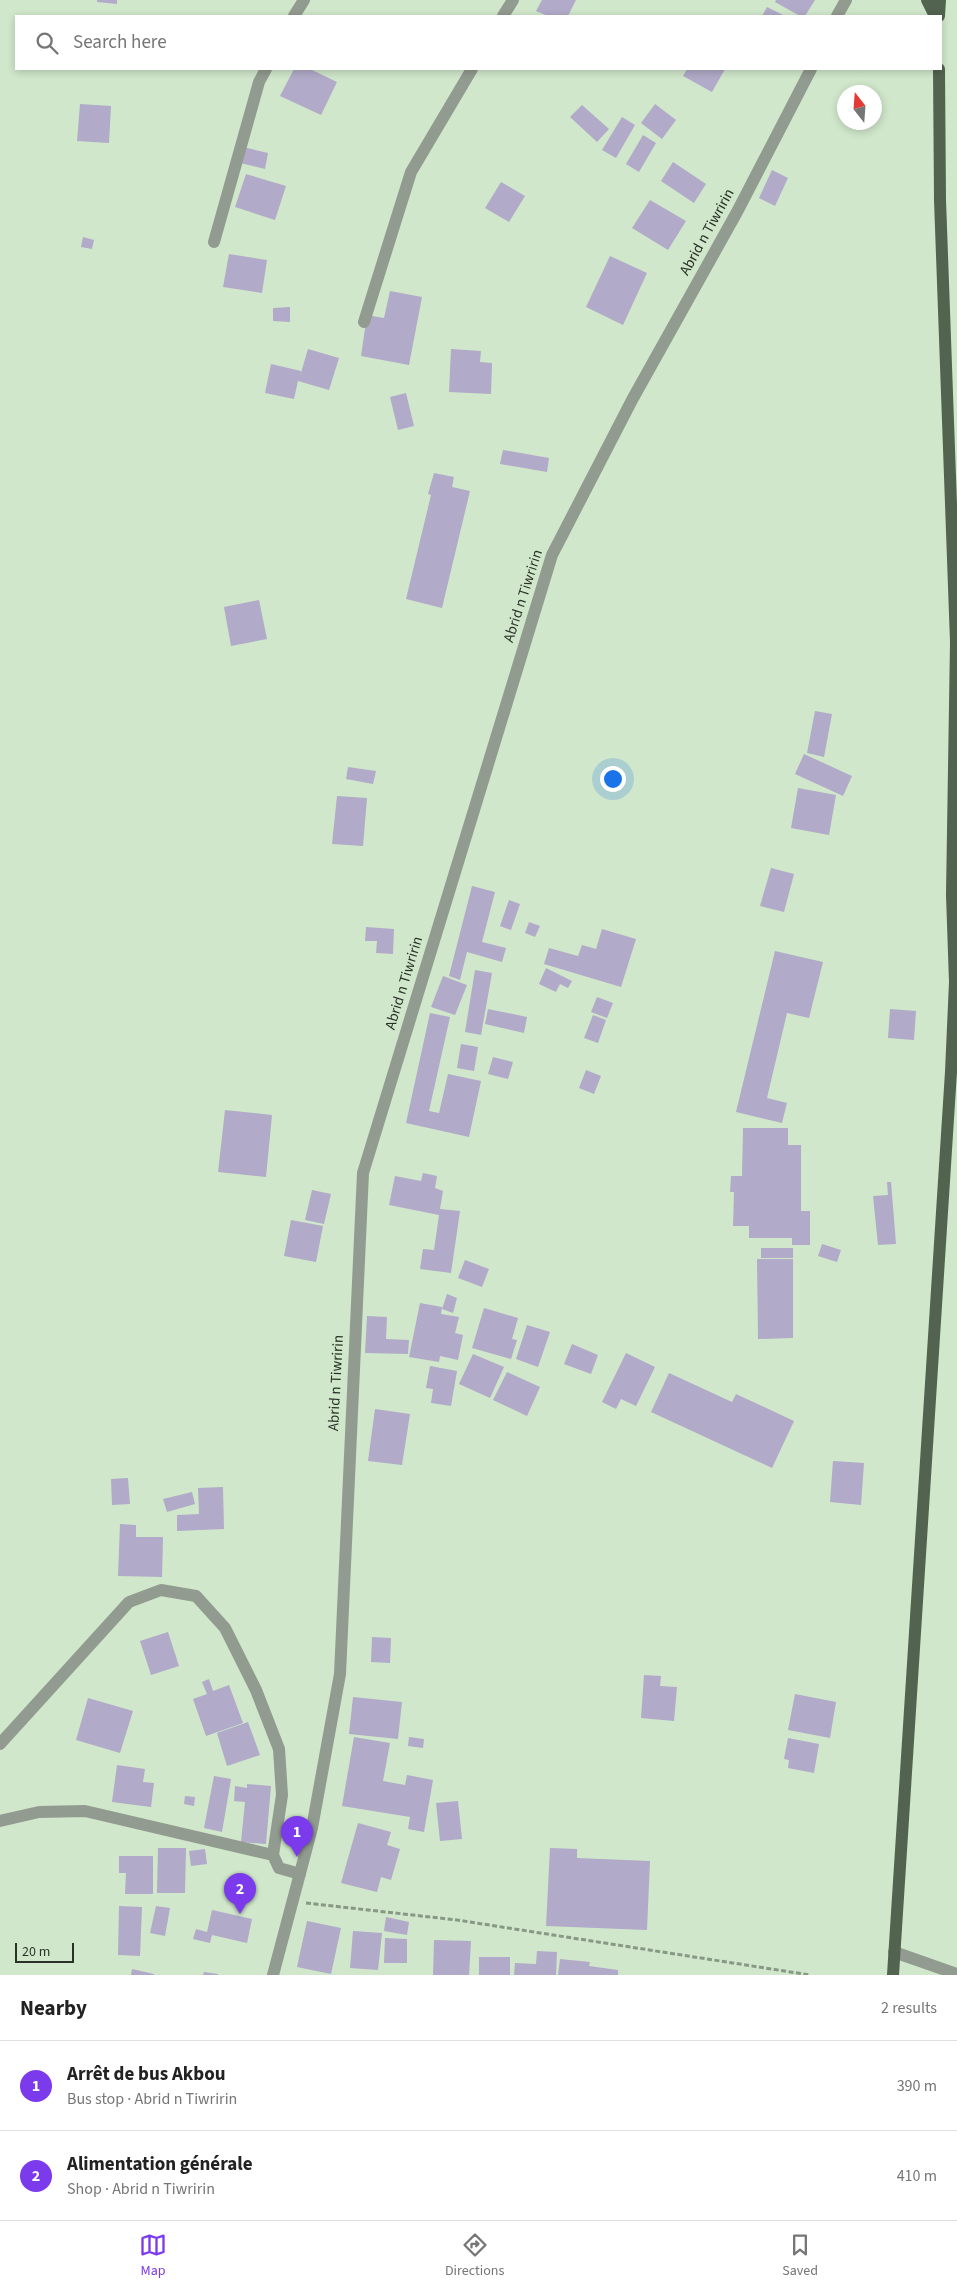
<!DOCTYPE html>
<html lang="en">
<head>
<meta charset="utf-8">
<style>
  :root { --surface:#fff; --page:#f6f6f6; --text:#222; --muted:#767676; --line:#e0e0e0; --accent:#7c3aed }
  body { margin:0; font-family:"Source Sans 3",sans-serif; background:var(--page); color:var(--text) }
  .compass { position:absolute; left:837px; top:85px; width:45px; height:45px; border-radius:50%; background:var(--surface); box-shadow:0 2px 8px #0003; rotate:343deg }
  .scale { position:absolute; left:15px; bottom:12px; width:59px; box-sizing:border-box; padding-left:5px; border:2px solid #2a3228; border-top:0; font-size:14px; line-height:18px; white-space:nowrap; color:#2a3228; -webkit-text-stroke:4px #d0e7cb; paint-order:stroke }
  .you { position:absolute; left:612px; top:778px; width:18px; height:18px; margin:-12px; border:4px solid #fff; border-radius:50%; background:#1a73e8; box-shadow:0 0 0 8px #1a73e833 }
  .badge { display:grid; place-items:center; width:32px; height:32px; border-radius:50%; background:var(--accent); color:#fff; font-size:16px; font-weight:700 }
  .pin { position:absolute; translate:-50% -41px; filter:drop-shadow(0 1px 2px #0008) }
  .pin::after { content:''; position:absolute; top:26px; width:18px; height:15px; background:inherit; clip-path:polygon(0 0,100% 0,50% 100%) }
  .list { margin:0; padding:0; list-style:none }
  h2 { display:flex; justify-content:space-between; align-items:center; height:65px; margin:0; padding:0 20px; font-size:21px }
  h2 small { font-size:16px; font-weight:400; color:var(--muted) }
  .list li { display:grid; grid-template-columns:32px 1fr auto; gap:15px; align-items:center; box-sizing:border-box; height:90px; padding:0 20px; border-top:1px solid var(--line) }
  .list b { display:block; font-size:19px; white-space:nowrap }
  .list p { margin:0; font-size:16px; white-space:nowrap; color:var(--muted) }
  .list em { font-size:16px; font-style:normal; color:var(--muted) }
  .icon { flex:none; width:28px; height:28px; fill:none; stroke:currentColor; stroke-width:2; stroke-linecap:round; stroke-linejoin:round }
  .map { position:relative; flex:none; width:957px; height:1975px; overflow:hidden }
  .search { position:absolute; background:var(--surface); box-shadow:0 2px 8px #0003; left:15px; right:15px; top:15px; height:55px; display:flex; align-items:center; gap:12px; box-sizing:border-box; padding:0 18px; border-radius:0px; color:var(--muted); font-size:19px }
  .sheet { height:245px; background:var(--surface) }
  nav { display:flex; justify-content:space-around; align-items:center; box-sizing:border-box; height:70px; border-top:1px solid var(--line); background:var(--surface); font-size:14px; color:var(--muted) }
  nav a { display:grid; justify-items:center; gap:2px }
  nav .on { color:var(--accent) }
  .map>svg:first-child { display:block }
  .building { fill:#b1aac8 }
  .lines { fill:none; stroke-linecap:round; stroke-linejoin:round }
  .path { stroke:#879884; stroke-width:3; stroke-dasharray:5 2.5; stroke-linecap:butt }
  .minor { stroke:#929b8f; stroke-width:12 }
  .major { stroke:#52634f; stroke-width:12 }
  .labels { text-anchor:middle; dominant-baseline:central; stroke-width:4.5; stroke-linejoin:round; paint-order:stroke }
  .street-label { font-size:15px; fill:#2a3228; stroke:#d0e7cb }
</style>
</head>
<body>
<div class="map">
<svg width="957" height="1975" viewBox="0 0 957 1975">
  <rect width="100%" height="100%" fill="#d0e7cb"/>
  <g class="building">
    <path d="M 97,0 L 117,0 L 117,4 L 97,2 Z"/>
    <path d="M 542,0 L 576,0 L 568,16 L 548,16 L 536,11 Z"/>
    <path d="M 776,0 L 815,0 L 805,16 L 800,16 L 775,2 Z"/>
    <path d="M 767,7 L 785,16 L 762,16 Z"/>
    <path d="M 294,69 L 310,69 L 337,82 L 321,115 L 280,96 Z"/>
    <path d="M 687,69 L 725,69 L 712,92 L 683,76 Z"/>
    <path d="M 80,104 L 111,106 L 109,143 L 77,141 Z"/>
    <path d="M 655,104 L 676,120 L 662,139 L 641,123 Z"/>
    <path d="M 582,105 L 609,129 L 597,142 L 570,117 Z"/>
    <path d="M 622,117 L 635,125 L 616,158 L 602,150 Z"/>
    <path d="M 643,135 L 656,143 L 639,172 L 626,164 Z"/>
    <path d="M 243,147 L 268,153 L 265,169 L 240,163 Z"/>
    <path d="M 673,162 L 706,184 L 694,203 L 661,181 Z"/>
    <path d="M 772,170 L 788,178 L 775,206 L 759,198 Z"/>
    <path d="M 246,174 L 286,186 L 275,220 L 235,207 Z"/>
    <path d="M 501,182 L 525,196 L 509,222 L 485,208 Z"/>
    <path d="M 650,200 L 686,221 L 668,250 L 632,228 Z"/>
    <path d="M 83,237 L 94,240 L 92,249 L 81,247 Z"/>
    <path d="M 229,254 L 267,260 L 262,293 L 223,287 Z"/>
    <path d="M 610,256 L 647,273 L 623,325 L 586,307 Z"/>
    <path d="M 390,291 L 422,297 L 409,365 L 361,356 L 367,315 L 384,318 Z"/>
    <path d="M 290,307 L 290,322 L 273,321 L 273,308 Z"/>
    <path d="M 308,349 L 339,358 L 329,390 L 298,381 L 294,399 L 265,393 L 271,364 L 301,371 L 300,376 Z"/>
    <path d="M 451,349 L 481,351 L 480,362 L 492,363 L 491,394 L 449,392 Z"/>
    <path d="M 406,393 L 414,426 L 398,430 L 390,397 Z"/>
    <path d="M 503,450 L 549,458 L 547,472 L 500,464 Z"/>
    <path d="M 434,473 L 454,477 L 452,487 L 470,491 L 442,608 L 406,599 L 431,495 L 428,494 Z"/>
    <path d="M 259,600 L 267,639 L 231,646 L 224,607 Z"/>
    <path d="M 815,711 L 832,714 L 824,757 L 807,753 Z"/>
    <path d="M 804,754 L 852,776 L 843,796 L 795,774 Z"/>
    <path d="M 348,767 L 376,771 L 373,784 L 346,779 Z"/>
    <path d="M 798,788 L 836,795 L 829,835 L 791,828 Z"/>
    <path d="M 337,796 L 367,798 L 363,846 L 332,844 Z"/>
    <path d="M 771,868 L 794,874 L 784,912 L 760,906 Z"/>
    <path d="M 472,886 L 495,892 L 482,942 L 506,948 L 502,962 L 467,952 L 460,980 L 449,976 Z"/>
    <path d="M 509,900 L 520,904 L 511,930 L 500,926 Z"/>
    <path d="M 529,922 L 540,926 L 535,937 L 525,933 Z"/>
    <path d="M 366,927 L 394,929 L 393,954 L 376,953 L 377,941 L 365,941 Z"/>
    <path d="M 602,929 L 636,939 L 621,987 L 544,964 L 549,948 L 578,956 L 582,945 L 596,949 Z"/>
    <path d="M 775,951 L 823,962 L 809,1018 L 787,1013 L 767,1098 L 787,1103 L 782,1123 L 736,1112 Z"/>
    <path d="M 546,968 L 572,981 L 568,988 L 560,984 L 556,992 L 539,984 Z"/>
    <path d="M 475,970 L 492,973 L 481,1035 L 465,1032 Z"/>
    <path d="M 443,976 L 467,985 L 455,1015 L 431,1007 Z"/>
    <path d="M 597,997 L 613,1003 L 607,1018 L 591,1012 Z"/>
    <path d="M 488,1009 L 527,1017 L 524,1033 L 485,1024 Z"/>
    <path d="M 890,1009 L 916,1011 L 914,1040 L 888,1038 Z"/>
    <path d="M 430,1013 L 450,1017 L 429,1111 L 439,1113 L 448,1074 L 481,1081 L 469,1137 L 406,1123 Z"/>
    <path d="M 593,1015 L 606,1020 L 598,1043 L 584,1038 Z"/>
    <path d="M 461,1044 L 478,1047 L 474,1071 L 457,1068 Z"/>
    <path d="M 493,1057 L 513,1062 L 508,1079 L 488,1074 Z"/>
    <path d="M 586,1070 L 601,1076 L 594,1094 L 579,1088 Z"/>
    <path d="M 225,1110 L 272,1115 L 266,1177 L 218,1172 Z"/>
    <path d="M 743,1128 L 788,1128 L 788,1145 L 801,1145 L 801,1211 L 810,1211 L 810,1245 L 792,1245 L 792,1238 L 749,1238 L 749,1226 L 733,1226 L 734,1192 L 730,1192 L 731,1176 L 742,1176 Z"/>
    <path d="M 423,1173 L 437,1176 L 435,1188 L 443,1191 L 440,1209 L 460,1211 L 451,1273 L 420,1269 L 423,1249 L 434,1250 L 439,1215 L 389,1205 L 395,1176 L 421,1181 Z"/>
    <path d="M 887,1182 L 891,1182 L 896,1244 L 878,1245 L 873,1196 L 888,1195 Z"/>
    <path d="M 312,1190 L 331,1194 L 324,1224 L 305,1220 Z"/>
    <path d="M 291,1220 L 323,1226 L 316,1262 L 284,1256 Z"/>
    <path d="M 822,1244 L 841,1250 L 837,1262 L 818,1256 Z"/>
    <rect x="761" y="1248" width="32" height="10"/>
    <path d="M 757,1259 L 793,1259 L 793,1338 L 758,1339 Z"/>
    <path d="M 465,1260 L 489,1269 L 482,1287 L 458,1278 Z"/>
    <path d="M 447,1294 L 457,1298 L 453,1313 L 442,1309 Z"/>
    <path d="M 420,1303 L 442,1307 L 441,1314 L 459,1317 L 455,1333 L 463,1335 L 458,1360 L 440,1356 L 439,1362 L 409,1357 Z"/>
    <path d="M 484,1308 L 518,1318 L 512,1339 L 517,1340 L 511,1359 L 472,1348 Z"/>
    <path d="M 367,1316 L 387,1317 L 386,1339 L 409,1340 L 408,1354 L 365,1353 Z"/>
    <path d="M 527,1325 L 550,1332 L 538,1367 L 516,1359 Z"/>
    <path d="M 572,1344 L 598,1355 L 591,1374 L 564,1364 Z"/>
    <path d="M 626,1353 L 655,1367 L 636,1406 L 621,1399 L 616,1409 L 602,1402 Z"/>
    <path d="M 473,1354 L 504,1367 L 490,1398 L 459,1384 Z"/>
    <path d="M 430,1366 L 457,1371 L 451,1406 L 431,1403 L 433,1389 L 426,1388 Z"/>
    <path d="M 507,1372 L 540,1387 L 527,1416 L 493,1400 Z"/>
    <path d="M 669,1373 L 732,1402 L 736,1394 L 794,1421 L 772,1468 L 651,1412 Z"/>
    <path d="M 375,1409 L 410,1414 L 402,1465 L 368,1461 Z"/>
    <path d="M 833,1461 L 864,1463 L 861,1505 L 830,1502 Z"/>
    <path d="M 128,1478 L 130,1504 L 112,1505 L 111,1479 Z"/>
    <path d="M 223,1487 L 224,1529 L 177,1531 L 177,1515 L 199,1514 L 198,1488 Z"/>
    <path d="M 192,1492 L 195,1504 L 167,1512 L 163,1499 Z"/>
    <path d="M 120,1524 L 136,1525 L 136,1537 L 163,1537 L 162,1577 L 118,1576 Z"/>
    <path d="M 168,1632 L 179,1666 L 151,1675 L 140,1641 Z"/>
    <path d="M 372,1637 L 391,1638 L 390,1663 L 371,1662 Z"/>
    <path d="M 644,1675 L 661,1676 L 660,1686 L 677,1687 L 674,1721 L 641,1718 Z"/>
    <path d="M 209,1679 L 213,1691 L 229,1685 L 243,1723 L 206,1736 L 193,1699 L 207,1694 L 202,1682 Z"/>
    <path d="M 795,1694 L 836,1702 L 830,1738 L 788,1730 Z"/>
    <path d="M 353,1697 L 402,1702 L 398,1739 L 349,1734 Z"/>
    <path d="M 88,1698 L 133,1711 L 120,1753 L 76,1740 Z"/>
    <path d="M 248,1722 L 260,1755 L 227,1766 L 217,1733 Z"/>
    <path d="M 354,1737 L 390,1743 L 383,1781 L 405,1785 L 407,1775 L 433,1780 L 424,1832 L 408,1829 L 410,1817 L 342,1806 Z"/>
    <path d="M 409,1737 L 424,1739 L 423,1748 L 408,1746 Z"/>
    <path d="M 788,1738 L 819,1744 L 814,1773 L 788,1768 L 789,1760 L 784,1759 Z"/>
    <path d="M 117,1765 L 145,1769 L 143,1782 L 154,1783 L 151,1807 L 112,1802 Z"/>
    <path d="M 214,1776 L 231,1779 L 222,1832 L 204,1828 Z"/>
    <path d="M 247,1784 L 271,1786 L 266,1844 L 241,1842 L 245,1802 L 234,1801 L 235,1786 L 247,1788 Z"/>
    <path d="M 185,1796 L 195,1797 L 194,1806 L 184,1804 Z"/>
    <path d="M 458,1801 L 462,1839 L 440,1841 L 436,1803 Z"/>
    <path d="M 358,1823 L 391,1832 L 387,1845 L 400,1849 L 391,1880 L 381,1877 L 377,1892 L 341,1883 Z"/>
    <path d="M 158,1848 L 186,1848 L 185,1893 L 157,1893 Z"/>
    <path d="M 550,1848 L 577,1849 L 577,1858 L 650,1861 L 647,1930 L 546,1926 Z"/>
    <path d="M 205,1849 L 207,1864 L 191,1866 L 189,1851 Z"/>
    <path d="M 119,1856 L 153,1856 L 153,1894 L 125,1894 L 126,1873 L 119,1873 Z"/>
    <path d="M 119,1906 L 142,1907 L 140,1956 L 118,1955 Z"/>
    <path d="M 156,1906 L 170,1908 L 165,1936 L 150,1933 Z"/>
    <path d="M 212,1910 L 252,1919 L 247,1943 L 212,1935 L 210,1943 L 193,1939 L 196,1929 L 207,1932 Z"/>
    <path d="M 386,1917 L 409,1922 L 407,1935 L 384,1931 Z"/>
    <path d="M 307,1921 L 341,1928 L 331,1974 L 297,1967 Z"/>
    <path d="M 353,1931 L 382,1933 L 378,1970 L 350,1968 Z"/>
    <path d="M 385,1938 L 407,1939 L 407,1963 L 384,1963 Z"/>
    <path d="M 434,1940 L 471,1941 L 469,1975 L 433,1975 Z"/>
    <path d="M 537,1951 L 557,1952 L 556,1975 L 514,1975 L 515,1963 L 536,1964 Z"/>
    <rect x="479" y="1957" width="31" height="18"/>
    <path d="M 560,1959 L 590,1962 L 589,1966 L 618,1970 L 618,1975 L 558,1975 Z"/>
    <path d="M 132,1969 L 154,1974 L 154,1975 L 131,1975 Z"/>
    <path d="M 204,1972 L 218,1974 L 218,1975 L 203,1975 Z"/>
  </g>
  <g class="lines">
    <path class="path" d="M 306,1903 L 457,1920 L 810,1975"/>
    <g class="minor">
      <path d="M 294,16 L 304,0"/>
      <path d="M 503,16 L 513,0"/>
      <path d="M 837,16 L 846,0"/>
      <path d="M 214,242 L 259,82 L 266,69"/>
      <path d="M 364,322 L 411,172 L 472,69"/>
      <path d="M 0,1744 L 129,1602 L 161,1590 L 196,1596 L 225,1628 L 256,1690 L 279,1749 L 282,1795 L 273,1855 L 279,1868 L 300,1874"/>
      <path d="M 0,1821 L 39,1812 L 85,1811 L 273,1855"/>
      <path d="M 894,1952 L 957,1974"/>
      <path d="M 273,1975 L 312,1828 L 340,1674 L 363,1173 L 552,555 L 632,400 L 737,212 L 811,69"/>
    </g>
    <g class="major">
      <path d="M 927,0 L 935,16"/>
      <path d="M 939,16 L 940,0"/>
      <path d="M 893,1975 L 951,1072 L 955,982 L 952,895 L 956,642 L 940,200 L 939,69"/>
    </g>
  </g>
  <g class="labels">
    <g class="street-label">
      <text transform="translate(707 232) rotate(-61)">Abrid n Tiwririn</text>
      <text transform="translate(523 596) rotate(-72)">Abrid n Tiwririn</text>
      <text transform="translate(404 983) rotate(-73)">Abrid n Tiwririn</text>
      <text transform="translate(336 1383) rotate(-87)">Abrid n Tiwririn</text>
    </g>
  </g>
</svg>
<svg class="compass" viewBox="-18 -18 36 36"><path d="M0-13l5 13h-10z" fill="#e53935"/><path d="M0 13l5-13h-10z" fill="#767676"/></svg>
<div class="scale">20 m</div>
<div class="you"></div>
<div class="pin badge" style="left:297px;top:1857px">1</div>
<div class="pin badge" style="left:240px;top:1914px">2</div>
<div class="search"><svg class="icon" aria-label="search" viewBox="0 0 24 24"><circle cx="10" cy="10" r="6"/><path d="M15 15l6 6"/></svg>Search here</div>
</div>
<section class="sheet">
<h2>Nearby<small>2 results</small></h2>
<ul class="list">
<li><span class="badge">1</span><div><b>Arrêt de bus Akbou</b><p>Bus stop · Abrid n Tiwririn</p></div><em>390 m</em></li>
<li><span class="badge">2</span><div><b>Alimentation générale</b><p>Shop · Abrid n Tiwririn</p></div><em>410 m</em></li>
</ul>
</section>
<nav>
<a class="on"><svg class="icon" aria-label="map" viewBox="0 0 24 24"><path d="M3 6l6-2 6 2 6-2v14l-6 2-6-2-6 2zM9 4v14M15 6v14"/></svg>Map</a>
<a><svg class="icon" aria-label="directions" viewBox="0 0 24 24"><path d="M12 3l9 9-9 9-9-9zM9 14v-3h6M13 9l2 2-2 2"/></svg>Directions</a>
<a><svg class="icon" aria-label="saved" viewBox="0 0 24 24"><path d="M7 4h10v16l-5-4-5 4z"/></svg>Saved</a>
</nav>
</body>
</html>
